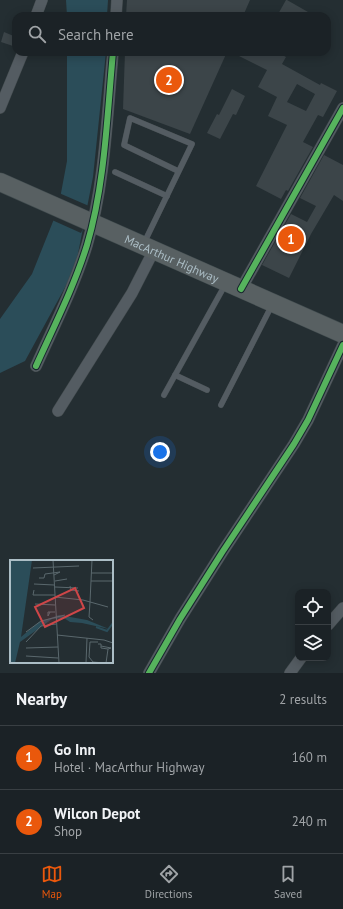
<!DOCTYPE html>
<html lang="en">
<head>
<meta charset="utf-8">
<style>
  :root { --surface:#1b2226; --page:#242a2e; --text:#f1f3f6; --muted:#a0a4a7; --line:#393f43; --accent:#ea580c }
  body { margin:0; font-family:"PT Sans",sans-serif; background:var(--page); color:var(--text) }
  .controls { position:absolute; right:12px; bottom:12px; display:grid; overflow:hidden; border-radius:8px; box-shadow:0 2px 10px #0003 }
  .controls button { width:36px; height:36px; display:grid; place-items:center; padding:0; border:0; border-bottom:1px solid var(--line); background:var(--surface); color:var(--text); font:20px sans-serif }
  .you { position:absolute; left:160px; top:452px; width:14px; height:14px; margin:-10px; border:3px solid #fff; border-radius:50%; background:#1a73e8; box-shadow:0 0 0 6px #1a73e833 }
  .badge { display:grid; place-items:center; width:26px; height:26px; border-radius:50%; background:var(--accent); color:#fff; font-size:13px; font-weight:700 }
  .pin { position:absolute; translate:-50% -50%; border:2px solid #fff; box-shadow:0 1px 4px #0006 }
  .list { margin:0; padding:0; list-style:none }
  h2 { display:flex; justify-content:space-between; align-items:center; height:52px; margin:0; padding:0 16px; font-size:17px }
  h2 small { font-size:13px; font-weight:400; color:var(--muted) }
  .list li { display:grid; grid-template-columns:26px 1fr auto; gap:12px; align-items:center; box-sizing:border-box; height:64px; padding:0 16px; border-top:1px solid var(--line) }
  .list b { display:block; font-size:15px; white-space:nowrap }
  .list p { margin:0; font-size:13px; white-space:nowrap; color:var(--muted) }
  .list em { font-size:13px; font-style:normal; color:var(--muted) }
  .icon { flex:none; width:22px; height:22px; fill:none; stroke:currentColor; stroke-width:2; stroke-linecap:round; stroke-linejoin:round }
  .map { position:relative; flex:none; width:343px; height:673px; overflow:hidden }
  .search { position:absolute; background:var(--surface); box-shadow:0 2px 10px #0003; left:12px; right:12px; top:12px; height:44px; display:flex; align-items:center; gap:10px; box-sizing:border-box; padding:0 14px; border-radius:12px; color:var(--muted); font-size:15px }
  .sheet { height:180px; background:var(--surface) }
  nav { display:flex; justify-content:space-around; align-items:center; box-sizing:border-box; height:56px; border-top:1px solid var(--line); background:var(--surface); font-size:11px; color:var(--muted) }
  nav a { display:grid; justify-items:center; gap:2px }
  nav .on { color:var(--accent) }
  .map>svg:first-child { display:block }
  .water { fill:#2b4d59 }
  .pier { fill:#242e32 }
  .building { fill:#3c4549; fill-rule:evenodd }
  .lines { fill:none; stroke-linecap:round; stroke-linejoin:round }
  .service-casing { stroke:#424a4d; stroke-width:6 }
  .minor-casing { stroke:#424a4d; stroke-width:12 }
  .trunk-casing { stroke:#404b4e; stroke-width:19 }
  .service { stroke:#545c62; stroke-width:5.5 }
  .minor { stroke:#545c62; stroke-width:11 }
  .trunk { stroke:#586062; stroke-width:18 }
  .cycleway-casing { stroke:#17272d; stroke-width:8 }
  .cycleway { stroke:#56b35d; stroke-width:6 }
  .labels { text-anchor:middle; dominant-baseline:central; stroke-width:3; stroke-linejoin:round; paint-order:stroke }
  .street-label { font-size:12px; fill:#acbec6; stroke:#17272d }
  .inset-river { fill:none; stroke:#2b4d59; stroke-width:2 }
  .inset-road { fill:none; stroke:#5a686d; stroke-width:1 }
  .view { fill:#ce4648; fill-opacity:0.15; stroke:#ce4648; stroke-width:2 }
  .inset-edge { fill:none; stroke:#acbec6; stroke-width:2 }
</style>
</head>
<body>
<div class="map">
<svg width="343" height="673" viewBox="0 0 343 673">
  <rect width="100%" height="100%" fill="#242e32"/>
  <g class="water">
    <path d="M 66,0 L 108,0 L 107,16 L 67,16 Z"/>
    <path d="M 67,52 L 106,52 L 93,177 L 75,269 L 25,361 L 0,373 L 0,319 L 32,274 L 58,209 L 67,161 Z"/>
  </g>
  <path class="pier" d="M 59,193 L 89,206 L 86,222 L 81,233 L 52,220 L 56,208 Z"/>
  <g class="building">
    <path d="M 127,0 L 250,0 L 243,16 L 126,16 Z"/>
    <path d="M 286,0 L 287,0 L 315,16 L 277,16 Z"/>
    <path d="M 4,32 L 16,37 L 16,47 L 1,42 Z"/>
    <path d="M 125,52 L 227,52 L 190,134 L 123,109 Z"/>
    <path d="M 231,52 L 277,52 L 286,57 L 282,64 L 320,85 L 321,83 L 337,91 L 323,117 L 318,115 L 303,142 L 313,147 L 288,191 L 286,190 L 281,199 L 256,186 L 287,125 L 268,116 L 277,97 L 258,87 L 267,70 ZM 297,84 L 315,94 L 306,111 L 287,102 Z"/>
    <path d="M 232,89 L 245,96 L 236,115 L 233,114 L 220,139 L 207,133 L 217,114 L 219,115 Z"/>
    <path d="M 324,155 L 343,165 L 343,201 L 334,195 L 311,234 L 289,278 L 262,265 L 291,214 L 307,222 L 316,206 L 300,198 Z"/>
  </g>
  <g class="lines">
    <defs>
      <g id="service">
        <path d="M 115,172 L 167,196"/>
        <path d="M 144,243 L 192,144 L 130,118 L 124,145 L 178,171"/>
        <path d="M 175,375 L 207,390"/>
        <path d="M 164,395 L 225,285"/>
        <path d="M 221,405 L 272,305"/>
      </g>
      <g id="minor">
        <path d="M 36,16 L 42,0"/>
        <path d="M 116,16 L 117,0"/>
        <path d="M 0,108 L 23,52"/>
        <path d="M 241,289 L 343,108"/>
        <path d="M 36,366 C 54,326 74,287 87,245 C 105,184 107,116 113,52"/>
        <path d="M 58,411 L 132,293 L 154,250"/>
        <path d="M 328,625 L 343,608"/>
        <path d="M 149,673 L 180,619 L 223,551 L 294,444 L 308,420 L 343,345"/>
        <path d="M 290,673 L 301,658"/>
      </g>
      <g id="trunk">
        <path id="s1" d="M 0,182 L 343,334"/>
      </g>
    </defs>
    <use href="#service" class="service-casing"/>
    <use href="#minor" class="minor-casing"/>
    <use href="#trunk" class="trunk-casing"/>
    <use href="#service" class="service"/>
    <use href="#minor" class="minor"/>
    <use href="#trunk" class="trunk"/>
    <defs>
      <g id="cycleway">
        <path d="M 241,289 L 343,108"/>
        <path d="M 36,366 C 54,326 74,287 87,245 C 105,184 107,116 113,52"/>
        <path d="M 149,673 L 180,619 L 223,551 L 294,444 L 308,420 L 343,345"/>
      </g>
    </defs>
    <use href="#cycleway" class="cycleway-casing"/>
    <use href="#cycleway" class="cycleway"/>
  </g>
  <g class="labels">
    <g class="street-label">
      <text stroke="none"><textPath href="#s1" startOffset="188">MacArthur Highway</textPath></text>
    </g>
  </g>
  <g transform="translate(10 560)">
    <rect width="103" height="103" fill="#242e32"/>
    <path d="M 0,0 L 22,0 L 11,77 L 29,62 L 49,55 L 77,60 L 99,69 L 72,63 L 60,62 L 54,58 L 42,59 L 10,82 L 5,103 L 0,103 Z" fill="#2b4d59"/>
    <path class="inset-river" d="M 86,67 L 97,71 L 103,63"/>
    <path class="inset-road" d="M 43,0 L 49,103M 23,8 L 69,6M 81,13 L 103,13M 29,18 L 34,18 L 35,14 L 50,12 L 44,15M 45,21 L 57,19M 81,21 L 82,0M 24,24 L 44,25M 60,26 L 61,30 L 69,31M 45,27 L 68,28M 24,30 L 23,35 L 45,35M 45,37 L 73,40 L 98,47M 80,42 L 81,21 L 103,21M 80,42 L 79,57 L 83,60M 25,44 L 45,45M 40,52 L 38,56 L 38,52 L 45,52M 16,72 L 31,61 L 55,55M 47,75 L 94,80 L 103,83M 16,82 L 31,66 L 46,64M 88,82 L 80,82 L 79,97 L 83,102 L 94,103M 88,84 L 91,84 L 91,88 L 98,89M 91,86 L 101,88 L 98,89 L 96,103M 16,88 L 48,87M 16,96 L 48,98M 76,103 L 77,78"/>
    <path class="view" d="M 65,28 L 74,48 L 35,67 L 25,47 Z"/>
    <rect width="103" height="103" class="inset-edge"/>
  </g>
</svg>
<div class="controls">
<button><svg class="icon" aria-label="locate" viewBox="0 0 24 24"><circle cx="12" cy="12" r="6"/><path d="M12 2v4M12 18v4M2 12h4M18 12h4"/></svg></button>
<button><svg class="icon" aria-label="layers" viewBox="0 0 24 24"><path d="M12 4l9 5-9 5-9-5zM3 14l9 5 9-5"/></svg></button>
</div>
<div class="you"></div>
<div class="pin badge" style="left:291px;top:239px">1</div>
<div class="pin badge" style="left:169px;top:80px">2</div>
<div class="search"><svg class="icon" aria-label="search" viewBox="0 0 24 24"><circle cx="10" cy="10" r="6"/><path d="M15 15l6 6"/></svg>Search here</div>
</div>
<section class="sheet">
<h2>Nearby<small>2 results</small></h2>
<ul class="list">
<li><span class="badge">1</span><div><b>Go Inn</b><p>Hotel · MacArthur Highway</p></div><em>160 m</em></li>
<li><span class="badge">2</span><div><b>Wilcon Depot</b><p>Shop</p></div><em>240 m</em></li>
</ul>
</section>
<nav>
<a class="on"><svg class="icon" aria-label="map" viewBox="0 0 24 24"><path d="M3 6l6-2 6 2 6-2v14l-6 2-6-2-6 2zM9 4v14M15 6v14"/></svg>Map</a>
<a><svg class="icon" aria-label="directions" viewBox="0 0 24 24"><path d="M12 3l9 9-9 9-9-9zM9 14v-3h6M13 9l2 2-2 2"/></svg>Directions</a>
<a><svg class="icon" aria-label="saved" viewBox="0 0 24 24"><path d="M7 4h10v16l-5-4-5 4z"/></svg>Saved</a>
</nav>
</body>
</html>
